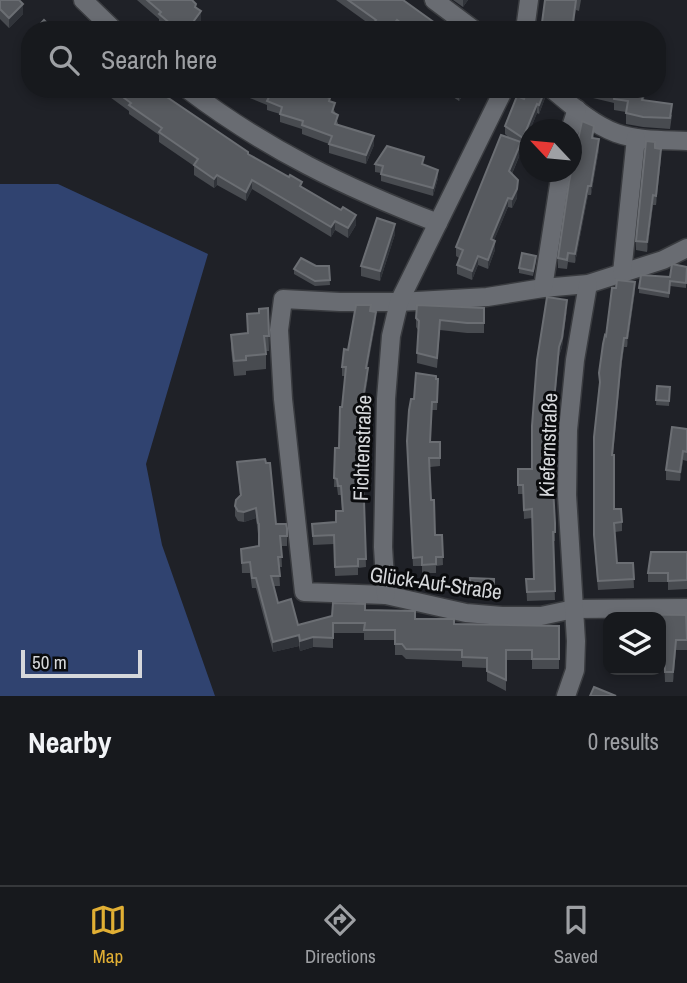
<!DOCTYPE html>
<html lang="en">
<head>
<meta charset="utf-8">
<style>
  :root { --surface:#17191d; --page:#24262a; --text:#f1f3f6; --muted:#9ea0a4; --line:#36383b; --accent:#e1af34 }
  body { margin:0; font-family:"Archivo Narrow",sans-serif; background:var(--page); color:var(--text) }
  .controls { position:absolute; right:21px; bottom:21px; display:grid; overflow:hidden; border-radius:14px; box-shadow:0 4px 10px #0003 }
  .controls button { width:63px; height:63px; display:grid; place-items:center; padding:0; border:0; border-bottom:2px solid var(--line); background:var(--surface); color:var(--text); font:35px sans-serif }
  .compass { position:absolute; left:519px; top:119px; width:63px; height:63px; border-radius:50%; background:var(--surface); box-shadow:0 4px 10px #0003; rotate:296deg }
  .scale { position:absolute; left:21px; bottom:18px; width:121px; box-sizing:border-box; padding-left:7px; border:4px solid #d6d8db; border-top:0; font-size:19px; line-height:24px; white-space:nowrap; color:#d6d8db; -webkit-text-stroke:5px #0a0b0d; paint-order:stroke }
  .list { margin:0; padding:0; list-style:none }
  h2 { display:flex; justify-content:space-between; align-items:center; height:91px; margin:0; padding:0 28px; font-size:30px }
  h2 small { font-size:23px; font-weight:400; color:var(--muted) }
  .icon { flex:none; width:38px; height:38px; fill:none; stroke:currentColor; stroke-width:2; stroke-linecap:round; stroke-linejoin:round }
  .map { position:relative; flex:none; width:687px; height:696px; overflow:hidden }
  .search { position:absolute; background:var(--surface); box-shadow:0 4px 10px #0003; left:21px; right:21px; top:21px; height:77px; display:flex; align-items:center; gap:18px; box-sizing:border-box; padding:0 24px; border-radius:28px; color:var(--muted); font-size:26px }
  .sheet { height:189px; background:var(--surface) }
  nav { display:flex; justify-content:space-around; align-items:center; box-sizing:border-box; height:98px; border-top:2px solid var(--line); background:var(--surface); font-size:19px; color:var(--muted) }
  nav a { display:grid; justify-items:center; gap:4px }
  nav .on { color:var(--accent) }
  .map>svg:first-child { display:block }
  .green { fill:#304370 }
  .lines { fill:none; stroke-linecap:round; stroke-linejoin:round }
  .minor-casing { stroke:#3a3c40; stroke-width:21 }
  .minor { stroke:#696c72; stroke-width:18 }
  .wall { fill:#484b50 }
  .shaded-wall { fill:#31343a }
  .building { fill:#575a5f; stroke:#6b6e73; stroke-width:2 }
  .labels { text-anchor:middle; dominant-baseline:central; stroke-width:6; stroke-linejoin:round; paint-order:stroke }
  .street-label { font-size:21px; fill:#d6d8db; stroke:#0a0b0d }
</style>
</head>
<body>
<div class="map">
<svg width="687" height="696" viewBox="0 0 687 696">
  <rect width="100%" height="100%" fill="#1f2127"/>
  <path class="green" d="M 0,184 L 58,184 L 208,254 L 146,464 L 162,545 L 215,696 L 0,696 Z"/>
  <g class="lines">
    <defs>
      <g id="minor">
        <path d="M 83,0 L 114,30"/>
        <path d="M 434,0 L 474,30"/>
        <path d="M 525,30 L 529,0"/>
        <path d="M 187,89 C 266,149 346,188 438,223"/>
        <path d="M 552,89 C 571,105 592,124 616,133 C 638,141 664,140 687,141"/>
        <path d="M 570,130 L 577,109"/>
        <path d="M 687,248 L 663,260 L 588,284 L 543,288 L 487,297 L 399,302 L 340,302 L 283,299 L 279,330 L 283,399 L 304,592 L 386,595 L 466,613 L 502,616 L 541,616 L 574,609 L 687,608"/>
        <path d="M 622,273 L 636,138"/>
        <path d="M 543,288 L 561,172"/>
        <path d="M 386,595 L 383,547 L 386,399 L 391,336 L 399,302 L 504,89"/>
        <path d="M 566,696 L 575,670 L 576,641 L 567,495 L 568,430 L 575,360 L 588,284"/>
      </g>
    </defs>
    <use href="#minor" class="minor-casing"/>
    <use href="#minor" class="minor"/>
  </g>
  <g class="wall">
    <path d="M 0,0 L 23,14 L 9,28 L 0,19 Z"/>
    <path d="M 137,0 L 192,0 L 196,8 L 201,20 L 195,27 L 199,30 L 168,30 L 159,23 L 159,19 Z"/>
    <path d="M 336,0 L 403,0 L 442,30 L 398,30 L 397,28 L 395,30 L 372,30 L 372,26 Z"/>
    <path d="M 453,0 L 468,0 L 463,7 Z"/>
    <path d="M 545,0 L 581,0 L 579,11 L 576,10 Z"/>
    <path d="M 99,89 L 155,89 L 248,154 L 302,188 L 356,225 L 348,238 L 335,230 L 331,237 L 252,189 L 246,201 L 217,185 L 214,188 L 194,175 L 194,166 L 159,142 L 159,135 L 129,114 L 129,111 Z"/>
    <path d="M 304,89 L 330,101 L 335,112 L 334,113 L 338,123 L 338,125 L 374,145 L 366,164 L 329,153 L 329,144 L 302,134 L 302,129 L 280,122 L 280,114 L 267,110 L 267,105 L 230,90 Z"/>
    <path d="M 447,89 L 475,89 L 471,94 L 466,90 L 459,101 L 447,93 Z"/>
    <path d="M 593,89 L 645,89 L 644,100 L 672,115 L 670,129 L 643,127 L 626,124 L 626,112 L 614,110 L 614,103 L 593,98 Z"/>
    <path d="M 545,98 L 539,114 L 537,113 L 523,147 L 521,146 L 521,152 L 512,174 L 517,198 L 512,208 L 508,207 L 494,240 L 495,250 L 488,269 L 478,265 L 472,280 L 457,274 L 457,265 L 459,258 L 456,256 L 456,247 L 511,139 L 505,134 L 505,126 L 524,99 Z"/>
    <path d="M 594,135 L 594,138 L 599,149 L 591,195 L 588,195 L 575,263 L 568,262 L 567,269 L 558,268 L 558,258 Z"/>
    <path d="M 655,148 L 661,158 L 656,205 L 653,205 L 647,252 L 636,250 L 636,241 Z"/>
    <path d="M 375,164 L 424,165 L 438,178 L 433,196 L 381,181 L 381,173 L 375,172 Z"/>
    <path d="M 395,234 L 380,281 L 361,276 L 361,266 Z"/>
    <path d="M 536,261 L 533,276 L 519,273 L 519,268 Z"/>
    <path d="M 329,266 L 330,285 L 315,286 L 294,274 L 294,269 Z"/>
    <path d="M 687,267 L 686,288 L 670,286 L 669,298 L 639,293 L 639,288 L 670,277 Z"/>
    <path d="M 635,291 L 627,347 L 624,347 L 621,369 L 613,455 L 614,509 L 622,522 L 622,531 L 615,532 L 617,563 L 633,563 L 634,588 L 598,590 L 594,544 L 594,437 L 599,386 L 599,373 L 606,336 Z"/>
    <path d="M 268,308 L 269,351 L 266,351 L 266,369 L 246,371 L 246,375 L 234,376 L 231,349 L 231,335 L 247,333 L 247,314 L 259,313 Z"/>
    <path d="M 484,308 L 484,333 L 467,333 L 440,330 L 437,368 L 417,363 L 418,330 L 416,327 L 416,318 Z"/>
    <path d="M 567,309 L 562,347 L 559,356 L 553,420 L 554,470 L 552,477 L 555,523 L 555,541 L 553,541 L 555,600 L 527,601 L 526,579 L 533,579 L 532,518 L 524,519 L 523,494 L 518,494 L 518,469 L 532,469 Z"/>
    <path d="M 371,311 L 376,321 L 367,368 L 368,377 L 363,407 L 362,433 L 362,485 L 364,501 L 366,567 L 358,568 L 358,575 L 335,576 L 334,544 L 313,545 L 312,524 L 336,522 L 342,511 L 341,495 L 338,495 L 337,487 L 334,487 L 335,448 L 339,448 L 345,376 L 342,376 L 342,367 L 348,350 Z"/>
    <path d="M 436,379 L 438,388 L 437,410 L 432,410 L 430,442 L 440,442 L 440,466 L 430,467 L 431,500 L 435,535 L 442,535 L 443,565 L 436,566 L 436,573 L 422,573 L 422,566 L 413,566 L 407,450 L 414,399 Z"/>
    <path d="M 657,386 L 670,392 L 669,406 L 656,405 Z"/>
    <path d="M 687,429 L 687,461 L 683,460 L 680,481 L 666,480 L 666,470 Z"/>
    <path d="M 237,462 L 276,524 L 287,528 L 287,546 L 281,546 L 282,567 L 279,567 L 280,586 L 274,586 L 278,603 L 298,625 L 365,610 L 415,619 L 454,624 L 559,626 L 559,669 L 532,669 L 532,660 L 506,660 L 506,691 L 487,681 L 487,668 L 462,667 L 462,661 L 406,659 L 402,655 L 395,655 L 395,640 L 364,640 L 364,633 L 333,633 L 333,648 L 313,647 L 300,651 L 299,646 L 273,652 L 256,588 L 252,588 L 250,573 L 242,573 L 241,549 L 259,546 L 259,534 L 258,534 L 256,518 L 244,522 L 238,521 L 235,516 L 235,506 L 240,496 Z"/>
    <path d="M 687,552 L 687,589 L 668,590 L 668,582 L 648,582 L 648,573 Z"/>
    <path d="M 470,578 L 494,579 L 494,599 L 470,597 Z"/>
    <path d="M 687,612 L 687,650 L 676,650 L 673,682 L 665,682 L 664,656 L 661,656 L 661,617 L 686,615 Z"/>
  </g>
  <g class="shaded-wall">
    <path d="M 463,0 L 468,0 L 463,7 Z"/>
    <path d="M 576,0 L 576,10 L 573,30 L 572,30 Z"/>
    <path d="M 23,4 L 23,14 L 9,28 L 9,18 Z"/>
    <path d="M 201,11 L 201,20 L 194,30 L 191,25 Z"/>
    <path d="M 397,20 L 397,28 L 395,30 L 389,30 Z"/>
    <path d="M 461,89 L 466,89 L 466,90 L 459,101 L 459,93 Z"/>
    <path d="M 545,90 L 545,98 L 539,114 L 539,105 Z"/>
    <path d="M 537,104 L 537,113 L 523,147 L 523,138 Z"/>
    <path d="M 374,136 L 374,145 L 366,164 L 366,155 Z"/>
    <path d="M 599,139 L 599,149 L 591,195 L 591,186 Z"/>
    <path d="M 521,142 L 521,152 L 509,180 L 509,171 Z"/>
    <path d="M 661,149 L 661,158 L 656,205 L 656,196 Z"/>
    <path d="M 438,170 L 438,178 L 433,196 L 433,188 Z"/>
    <path d="M 217,175 L 217,185 L 214,188 L 214,179 Z"/>
    <path d="M 252,180 L 252,189 L 246,201 L 246,192 Z"/>
    <path d="M 518,180 L 517,198 L 512,208 L 512,199 Z"/>
    <path d="M 588,186 L 588,195 L 575,263 L 575,254 Z"/>
    <path d="M 653,195 L 653,205 L 647,252 L 647,242 Z"/>
    <path d="M 508,198 L 508,207 L 491,248 L 491,239 Z"/>
    <path d="M 356,215 L 356,225 L 348,238 L 348,228 Z"/>
    <path d="M 335,221 L 335,230 L 331,237 L 331,227 Z"/>
    <path d="M 395,224 L 395,234 L 380,281 L 380,271 Z"/>
    <path d="M 495,241 L 495,250 L 488,269 L 488,260 Z"/>
    <path d="M 478,256 L 478,265 L 472,280 L 472,271 Z"/>
    <path d="M 635,282 L 635,291 L 627,347 L 627,338 Z"/>
    <path d="M 567,300 L 562,347 L 559,356 L 553,421 L 559,347 Z"/>
    <path d="M 376,312 L 376,321 L 366,377 L 366,368 Z"/>
    <path d="M 624,338 L 624,347 L 621,369 L 612,464 L 621,360 Z"/>
    <path d="M 368,368 L 368,377 L 363,407 L 363,399 Z"/>
    <path d="M 683,451 L 683,460 L 680,481 L 680,472 Z"/>
    <path d="M 256,508 L 256,518 L 244,522 L 244,512 Z"/>
    <path d="M 299,635 L 299,646 L 273,652 L 273,642 Z"/>
    <path d="M 313,637 L 313,647 L 300,651 L 300,641 Z"/>
    <path d="M 676,640 L 676,650 L 673,682 L 673,672 Z"/>
  </g>
  <g class="building">
    <path d="M 0,0 L 19,0 L 23,4 L 9,18 L 0,9 Z"/>
    <path d="M 147,0 L 192,0 L 196,4 L 195,7 L 201,11 L 191,25 L 199,30 L 178,30 L 159,14 L 161,12 Z"/>
    <path d="M 348,0 L 403,0 L 442,28 L 441,30 L 410,30 L 397,20 L 389,30 L 379,30 L 372,25 L 376,20 Z"/>
    <path d="M 545,0 L 576,0 L 572,30 L 541,30 Z"/>
    <path d="M 44,20 L 54,30 L 35,30 Z"/>
    <path d="M 237,25 L 245,30 L 234,30 Z"/>
    <path d="M 112,89 L 155,89 L 248,152 L 248,154 L 289,177 L 290,175 L 302,182 L 300,186 L 341,210 L 343,207 L 356,215 L 348,228 L 335,221 L 331,227 L 252,180 L 246,192 L 217,175 L 214,179 L 194,165 L 198,159 L 159,132 L 162,128 L 129,105 L 131,103 Z"/>
    <path d="M 250,89 L 304,89 L 330,98 L 329,101 L 335,103 L 332,112 L 338,115 L 335,124 L 374,136 L 366,155 L 329,144 L 332,136 L 302,125 L 303,121 L 280,114 L 282,107 L 267,101 L 269,97 Z"/>
    <path d="M 528,89 L 545,90 L 539,105 L 537,104 L 523,138 L 505,126 L 517,96 L 524,99 Z"/>
    <path d="M 604,89 L 644,89 L 642,100 L 672,104 L 670,118 L 643,117 L 626,113 L 628,101 L 614,99 L 615,92 L 603,90 Z"/>
    <path d="M 582,121 L 594,126 L 592,138 L 599,139 L 591,186 L 588,186 L 575,254 L 568,253 L 567,260 L 558,258 L 569,182 Z"/>
    <path d="M 501,135 L 521,142 L 509,171 L 518,180 L 517,189 L 512,199 L 508,198 L 491,239 L 495,241 L 488,260 L 478,256 L 472,271 L 457,265 L 463,250 L 456,247 Z"/>
    <path d="M 646,141 L 655,142 L 655,148 L 661,149 L 656,196 L 653,195 L 647,242 L 636,241 Z"/>
    <path d="M 387,146 L 424,157 L 422,164 L 438,170 L 433,188 L 381,174 L 383,166 L 375,164 Z"/>
    <path d="M 377,218 L 395,224 L 380,271 L 361,266 Z"/>
    <path d="M 522,253 L 536,256 L 533,271 L 519,268 Z"/>
    <path d="M 301,258 L 316,266 L 329,266 L 330,280 L 315,281 L 294,269 Z"/>
    <path d="M 672,264 L 687,267 L 686,283 L 670,281 L 669,293 L 639,288 L 641,275 L 670,277 Z"/>
    <path d="M 617,280 L 635,282 L 627,338 L 624,338 L 621,360 L 612,455 L 614,455 L 614,509 L 621,509 L 622,522 L 614,523 L 617,563 L 633,563 L 634,579 L 598,581 L 594,535 L 594,437 L 600,382 L 599,373 L 603,344 L 605,335 L 606,336 L 612,288 L 616,288 Z"/>
    <path d="M 547,297 L 567,300 L 562,338 L 559,347 L 553,412 L 554,461 L 552,470 L 555,523 L 555,532 L 553,532 L 555,591 L 527,592 L 526,579 L 534,579 L 532,509 L 524,510 L 523,485 L 518,485 L 518,469 L 532,469 L 532,426 L 537,360 Z"/>
    <path d="M 356,305 L 371,305 L 370,311 L 376,312 L 366,368 L 368,368 L 363,399 L 362,424 L 362,485 L 364,485 L 364,501 L 366,559 L 358,559 L 358,566 L 335,567 L 334,535 L 313,536 L 312,524 L 336,522 L 336,511 L 343,511 L 341,486 L 338,486 L 337,479 L 334,478 L 335,448 L 339,448 L 340,407 L 342,407 L 346,367 L 342,367 L 344,349 L 348,350 Z"/>
    <path d="M 417,305 L 484,308 L 484,323 L 467,323 L 440,320 L 437,358 L 417,353 L 419,321 L 416,318 Z"/>
    <path d="M 268,308 L 269,336 L 264,336 L 266,354 L 246,356 L 246,360 L 234,361 L 231,335 L 248,333 L 247,314 L 259,313 L 259,309 Z"/>
    <path d="M 416,373 L 436,376 L 436,379 L 438,379 L 437,402 L 432,402 L 430,442 L 440,442 L 440,458 L 429,458 L 431,500 L 434,500 L 435,535 L 442,535 L 443,557 L 436,557 L 436,564 L 422,565 L 422,557 L 413,558 L 407,441 L 409,410 L 411,399 L 414,399 Z"/>
    <path d="M 657,386 L 670,387 L 669,401 L 656,400 Z"/>
    <path d="M 672,427 L 687,429 L 687,452 L 683,451 L 680,472 L 666,470 Z"/>
    <path d="M 265,459 L 266,463 L 270,463 L 276,524 L 286,524 L 287,528 L 287,536 L 280,536 L 282,557 L 278,557 L 280,576 L 271,576 L 278,603 L 291,599 L 298,625 L 332,616 L 333,603 L 365,604 L 365,610 L 415,611 L 415,619 L 454,619 L 454,624 L 559,626 L 559,659 L 532,659 L 532,650 L 506,650 L 506,680 L 487,671 L 487,658 L 462,657 L 462,650 L 406,649 L 402,644 L 395,644 L 395,630 L 364,630 L 365,623 L 333,623 L 333,638 L 313,637 L 300,641 L 299,635 L 273,642 L 256,578 L 252,578 L 250,562 L 242,563 L 241,549 L 259,546 L 259,524 L 258,523 L 256,508 L 244,512 L 238,511 L 235,506 L 236,500 L 241,495 L 237,462 Z"/>
    <path d="M 651,552 L 687,552 L 687,580 L 668,581 L 668,573 L 648,573 Z"/>
    <path d="M 470,578 L 494,579 L 494,594 L 470,592 Z"/>
    <path d="M 686,612 L 687,640 L 676,640 L 673,672 L 665,672 L 664,646 L 661,646 L 661,617 L 612,617 L 612,614 L 686,615 Z"/>
    <path d="M 594,687 L 616,696 L 590,696 Z"/>
  </g>
  <g class="labels">
    <g class="street-label">
      <text transform="translate(548 445) rotate(-88)">Kiefernstraße</text>
      <text transform="translate(362 448) rotate(-88)">Fichtenstraße</text>
      <text transform="translate(436 583) rotate(8)">Glück-Auf-Straße</text>
    </g>
  </g>
</svg>
<div class="controls">
<button><svg class="icon" aria-label="layers" viewBox="0 0 24 24"><path d="M12 4l9 5-9 5-9-5zM3 14l9 5 9-5"/></svg></button>
</div>
<svg class="compass" viewBox="-18 -18 36 36"><path d="M0-13l5 13h-10z" fill="#e53935"/><path d="M0 13l5-13h-10z" fill="#9ea0a4"/></svg>
<div class="scale">50 m</div>
<div class="search"><svg class="icon" aria-label="search" viewBox="0 0 24 24"><circle cx="10" cy="10" r="6"/><path d="M15 15l6 6"/></svg>Search here</div>
</div>
<section class="sheet">
<h2>Nearby<small>0 results</small></h2>
<ul class="list">
</ul>
</section>
<nav>
<a class="on"><svg class="icon" aria-label="map" viewBox="0 0 24 24"><path d="M3 6l6-2 6 2 6-2v14l-6 2-6-2-6 2zM9 4v14M15 6v14"/></svg>Map</a>
<a><svg class="icon" aria-label="directions" viewBox="0 0 24 24"><path d="M12 3l9 9-9 9-9-9zM9 14v-3h6M13 9l2 2-2 2"/></svg>Directions</a>
<a><svg class="icon" aria-label="saved" viewBox="0 0 24 24"><path d="M7 4h10v16l-5-4-5 4z"/></svg>Saved</a>
</nav>
</body>
</html>
